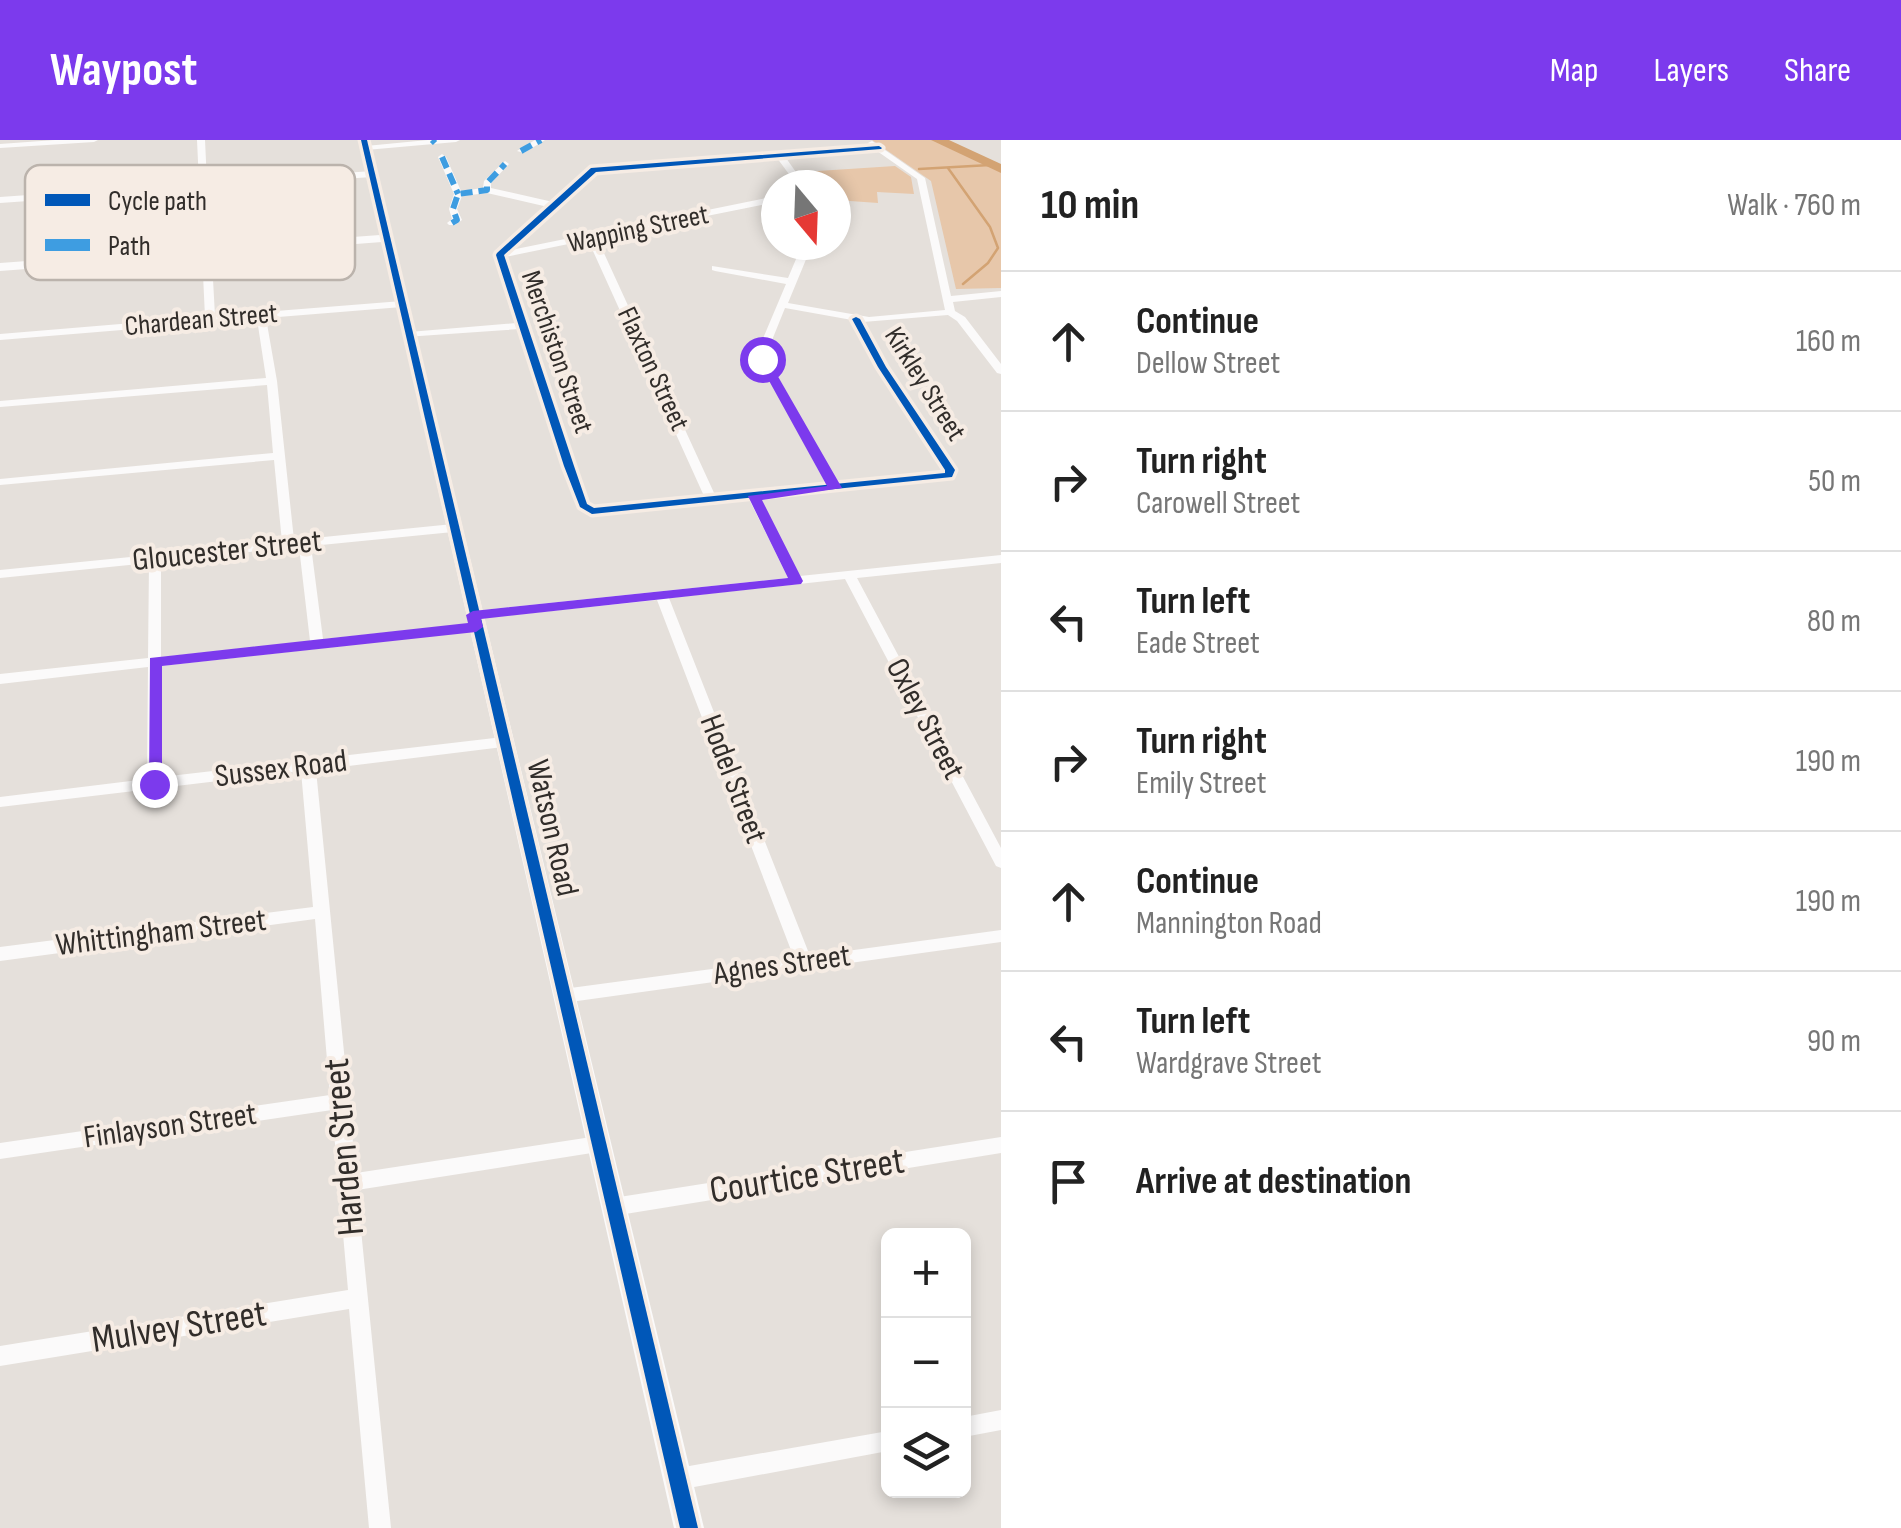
<!DOCTYPE html>
<html lang="en">
<head>
<meta charset="utf-8">
<style>
  :root { --surface:#fff; --page:#f6f6f6; --text:#222; --muted:#767676; --line:#e0e0e0; --accent:#7c3aed }
  body { margin:0; font-family:"Sofia Sans Condensed",sans-serif; background:var(--page); color:var(--text) }
  .controls { position:absolute; right:30px; bottom:30px; display:grid; overflow:hidden; border-radius:15px; box-shadow:0 5px 15px #0003 }
  .controls button { width:90px; height:90px; display:grid; place-items:center; padding:0; border:0; border-bottom:2px solid var(--line); background:var(--surface); color:var(--text); font:50px sans-serif }
  .compass { position:absolute; left:761px; top:30px; width:90px; height:90px; border-radius:50%; background:var(--surface); box-shadow:0 5px 15px #0003; rotate:161deg }
  .stop { position:absolute; width:30px; height:30px; margin:-22px; border:8px solid #7c3aed; border-radius:50%; background:#fff }
  .stop.end { background:#7c3aed; border-color:#fff; box-shadow:0 2px 10px #0008 }
  .list { margin:0; padding:0; list-style:none }
  h2 { display:flex; justify-content:space-between; align-items:center; height:130px; margin:0; padding:0 40px; font-size:42px }
  h2 small { font-size:32px; font-weight:400; color:var(--muted) }
  .list li { display:grid; grid-template-columns:65px 1fr auto; gap:30px; align-items:center; box-sizing:border-box; height:140px; padding:0 40px; border-top:2px solid var(--line) }
  .list b { display:block; font-size:38px; white-space:nowrap }
  .list p { margin:0; font-size:32px; white-space:nowrap; color:var(--muted) }
  .list em { font-size:32px; font-style:normal; color:var(--muted) }
  .icon { flex:none; width:55px; height:55px; fill:none; stroke:currentColor; stroke-width:2; stroke-linecap:round; stroke-linejoin:round }
  .map { position:relative; flex:none; width:1001px; height:1388px; overflow:hidden }
  header { display:flex; align-items:center; gap:60px; box-sizing:border-box; height:140px; padding:0 50px; background:var(--accent); color:#fff }
  header strong { font-size:48px }
  nav { display:flex; gap:55px; margin-inline-start:auto; font-size:35px }
  main { display:flex }
  aside { flex:1; background:var(--surface) }
  .map>svg:first-child { display:block }
  .green { fill:#e7c7aa }
  .lines { fill:none; stroke-linecap:round; stroke-linejoin:round }
  .stream { stroke:#d3a373; stroke-width:2.5 }
  .river { fill:#d3a373; fill-rule:evenodd }
  .street { fill:#fbfafa; fill-rule:evenodd }
  .secondary { fill:#fbfafa; fill-rule:evenodd }
  .quiet { stroke:#3e9de1; stroke-width:6; stroke-dasharray:12 6; stroke-linecap:butt }
  .cycleway-casing { stroke:#f6ece4; stroke-width:7 }
  .cycleway { fill:#0057b8; fill-rule:evenodd }
  .route { fill:#7c3aed }
  .labels { text-anchor:middle; dominant-baseline:central; stroke-width:8; stroke-linejoin:round; paint-order:stroke }
  .far-street-label { font-size:28px; fill:#312d2a; stroke:#f6ece4 }
  .street-label { font-size:32px; fill:#312d2a; stroke:#f6ece4 }
  .near-street-label { font-size:38px; fill:#312d2a; stroke:#f6ece4 }
  .key { fill:#f6ece4; stroke:#bbb3ac; stroke-width:2.5 }
  .key-label { font-size:28px; fill:#312d2a }
</style>
</head>
<body>
<header>
<strong>Waypost</strong>
<nav><a>Map</a><a>Layers</a><a>Share</a></nav>
</header>
<main>
<div class="map">
<svg width="1001" height="1388" viewBox="0 0 1001 1388">
  <rect width="100%" height="100%" fill="#e5e0db"/>
  <g class="green">
    <path d="M 872,0 L 938,0 L 1001,29 L 1001,148 L 956,149 L 931,41 Z"/>
    <path d="M 895,26 L 911,37 L 914,54 L 877,52 L 878,63 L 836,60 L 836,45 L 810,45 L 802,32 Z"/>
  </g>
  <g class="lines">
    <g class="stream">
      <path d="M 948,28 L 990,87 L 998,108 L 988,123 L 963,144"/>
      <path d="M 919,29 L 990,25"/>
    </g>
    <path class="river" d="M 931,0 L 949,0 L 1001,24 L 1001,33 Z"/>
    <g class="street">
      <path d="M 55,0 L 98,0 L 94,2 L 0,8 L 0,4 Z"/>
      <path d="M 197,0 L 205,0 L 207,43 L 372,31 L 376,34 L 372,37 L 208,48 L 215,176 L 402,161 L 407,164 L 402,167 L 266,178 L 277,241 L 294,400 L 453,384 L 459,388 L 453,392 L 311,406 L 323,499 L 476,483 L 482,487 L 476,491 L 161,526 L 161,637 L 503,597 L 508,598 L 510,602 L 503,607 L 316,630 L 356,1033 L 598,996 L 604,998 L 607,1004 L 604,1010 L 598,1012 L 357,1050 L 391,1388 L 369,1388 L 349,1169 L 0,1226 L 0,1206 L 348,1150 L 332,970 L 0,1019 L 0,1003 L 330,955 L 315,779 L 0,821 L 0,807 L 313,767 L 301,631 L 0,667 L 0,657 L 147,639 L 148,527 L 0,544 L 0,534 L 148,518 L 149,423 L 0,438 L 0,430 L 282,402 L 274,320 L 0,345 L 0,339 L 273,313 L 267,245 L 0,267 L 0,261 L 266,238 L 257,179 L 0,200 L 0,194 L 205,177 L 199,49 L 0,63 L 0,57 L 199,43 ZM 299,407 L 310,501 L 161,517 L 161,421 Z"/>
      <path d="M 428,0 L 460,0 L 456,2 L 366,10 L 362,8 L 366,6 Z"/>
      <path d="M 535,0 L 545,0 L 524,13 L 517,11 Z"/>
      <path d="M 872,1 L 925,38 L 951,156 L 1001,151 L 1001,157 L 953,162 L 955,171 L 965,177 L 1001,224 L 1001,234 L 997,233 L 957,181 L 948,175 L 863,182 L 887,227 L 956,330 L 955,335 L 949,338 L 841,349 L 835,352 L 830,350 L 760,358 L 800,436 L 1001,415 L 1001,423 L 857,438 L 1001,708 L 1001,728 L 996,726 L 845,439 L 669,458 L 810,816 L 1001,790 L 1001,802 L 563,863 L 557,861 L 555,856 L 557,851 L 563,849 L 794,818 L 657,460 L 473,479 L 467,475 L 473,471 L 788,438 L 749,359 L 712,365 L 707,363 L 592,375 L 579,368 L 519,189 L 405,197 L 404,195 L 409,192 L 517,183 L 495,115 L 548,67 L 487,53 L 462,56 L 457,69 L 462,80 L 455,85 L 449,85 L 447,83 L 452,79 L 449,69 L 454,54 L 438,17 L 442,14 L 446,17 L 461,51 L 483,48 L 484,41 L 505,21 L 509,24 L 491,43 L 491,48 L 553,62 L 594,27 L 871,6 L 868,3 ZM 877,11 L 917,39 L 945,170 L 869,177 L 788,163 L 812,105 L 802,105 L 788,138 L 712,126 L 712,130 L 715,131 L 786,144 L 756,215 L 826,344 L 715,355 L 597,98 L 776,62 L 776,56 L 511,110 L 596,32 L 777,18 L 797,45 L 805,45 L 786,18 ZM 588,100 L 704,356 L 594,367 L 588,363 L 505,117 ZM 785,168 L 852,180 L 877,227 L 944,332 L 837,343 L 766,215 Z"/>
      <path d="M 1001,997 L 1001,1013 L 613,1076 L 606,1073 L 604,1067 L 606,1061 L 613,1058 Z"/>
      <path d="M 1001,1270 L 1001,1290 L 964,1297 L 964,1277 Z"/>
      <path d="M 888,1291 L 888,1311 L 678,1350 L 670,1347 L 667,1339 L 670,1331 L 678,1328 Z"/>
    </g>
    <path class="secondary" d="M 359,0 L 369,0 L 704,1388 L 674,1388 L 382,102 L 0,131 L 0,123 L 380,95 Z"/>
    <g class="quiet">
      <path d="M 432,0 L 435,3"/>
      <path d="M 521,11 L 541,0"/>
      <path d="M 442,17 L 458,54"/>
      <path d="M 452,83 L 457,80 L 453,69 L 458,54 L 487,50 L 487,43 L 505,24"/>
    </g>
    <defs>
      <g id="cycleway">
        <path d="M 361,0 L 367,0 L 698,1388 L 680,1388 Z"/>
        <path d="M 879,6 L 882,8 L 881,9 L 596,32 L 504,115 L 574,326 L 587,364 L 594,368 L 945,333 L 945,330 L 878,227 L 852,179 L 856,177 L 860,179 L 886,227 L 955,330 L 952,337 L 592,374 L 580,367 L 564,326 L 496,115 L 497,113 L 591,28 Z"/>
      </g>
    </defs>
    <use href="#cycleway" class="cycleway-casing"/>
    <use href="#cycleway" class="cycleway"/>
  </g>
  <path class="route" d="M 762,216 L 768,219 L 842,348 L 762,360 L 803,441 L 801,444 L 481,479 L 483,487 L 476,492 L 162,526 L 162,644 L 160,648 L 149,648 L 150,518 L 468,483 L 466,475 L 473,471 L 788,438 L 748,356 L 827,346 L 757,219 Z"/>
  <g class="labels">
    <g class="far-street-label">
      <text transform="translate(638 89) rotate(-12)">Wapping Street</text>
      <text transform="translate(201 180) rotate(-5)">Chardean Street</text>
      <text transform="translate(557 212) rotate(71)">Merchiston Street</text>
      <text transform="translate(653 229) rotate(65)">Flaxton Street</text>
      <text transform="translate(925 244) rotate(58)">Kirkley Street</text>
    </g>
    <g class="street-label">
      <text transform="translate(227 411) rotate(-6)">Gloucester Street</text>
      <text transform="translate(925 579) rotate(62)">Oxley Street</text>
      <text transform="translate(281 629) rotate(-7)">Sussex Road</text>
      <text transform="translate(733 639) rotate(69)">Hodel Street</text>
      <text transform="translate(552 688) rotate(77)">Watson Road</text>
      <text transform="translate(161 793) rotate(-7)">Whittingham Street</text>
      <text transform="translate(782 825) rotate(-8)">Agnes Street</text>
      <text transform="translate(170 986) rotate(-8)">Finlayson Street</text>
    </g>
    <g class="near-street-label">
      <text transform="translate(344 1007) rotate(-95)">Harden Street</text>
      <text transform="translate(807 1036) rotate(-9)">Courtice Street</text>
      <text transform="translate(179 1187) rotate(-9)">Mulvey Street</text>
    </g>
  </g>
  <rect x="25" y="25" width="330" height="115" rx="15" class="key"/>
  <rect x="45" y="54" width="45" height="12" fill="#0057b8"/>
  <rect x="45" y="99" width="45" height="12" fill="#3e9de1"/>
  <g class="key-label">
    <text x="108" y="70">Cycle path</text>
    <text x="108" y="115">Path</text>
  </g>
</svg>
<div class="controls">
<button>+</button>
<button>−</button>
<button><svg class="icon" aria-label="layers" viewBox="0 0 24 24"><path d="M12 4l9 5-9 5-9-5zM3 14l9 5 9-5"/></svg></button>
</div>
<svg class="compass" viewBox="-18 -18 36 36"><path d="M0-13l5 13h-10z" fill="#e53935"/><path d="M0 13l5-13h-10z" fill="#767676"/></svg>
<div class="stop" style="left:762px;top:219px"></div>
<div class="stop end" style="left:154px;top:644px"></div>
</div>
<aside>
<h2>10 min<small>Walk · 760 m</small></h2>
<ul class="list">
<li><svg class="icon" aria-label="ahead" viewBox="0 0 24 24"><path d="M12 20V5M6 11l6-6 6 6"/></svg><div><b>Continue</b><p>Dellow Street</p></div><em>160 m</em></li>
<li><svg class="icon" aria-label="right" viewBox="0 0 24 24"><path d="M7 20v-9h11M14 6l5 5-5 5"/></svg><div><b>Turn right</b><p>Carowell Street</p></div><em>50 m</em></li>
<li><svg class="icon" aria-label="left" viewBox="0 0 24 24"><path d="M17 20v-9H6M10 6l-5 5 5 5"/></svg><div><b>Turn left</b><p>Eade Street</p></div><em>80 m</em></li>
<li><svg class="icon" aria-label="right" viewBox="0 0 24 24"><path d="M7 20v-9h11M14 6l5 5-5 5"/></svg><div><b>Turn right</b><p>Emily Street</p></div><em>190 m</em></li>
<li><svg class="icon" aria-label="ahead" viewBox="0 0 24 24"><path d="M12 20V5M6 11l6-6 6 6"/></svg><div><b>Continue</b><p>Mannington Road</p></div><em>190 m</em></li>
<li><svg class="icon" aria-label="left" viewBox="0 0 24 24"><path d="M17 20v-9H6M10 6l-5 5 5 5"/></svg><div><b>Turn left</b><p>Wardgrave Street</p></div><em>90 m</em></li>
<li><svg class="icon" aria-label="arrive" viewBox="0 0 24 24"><path d="M6 21V4h12l-3 4 3 4H6"/></svg><div><b>Arrive at destination</b></div></li>
</ul>
</aside>
</main>
</body>
</html>
